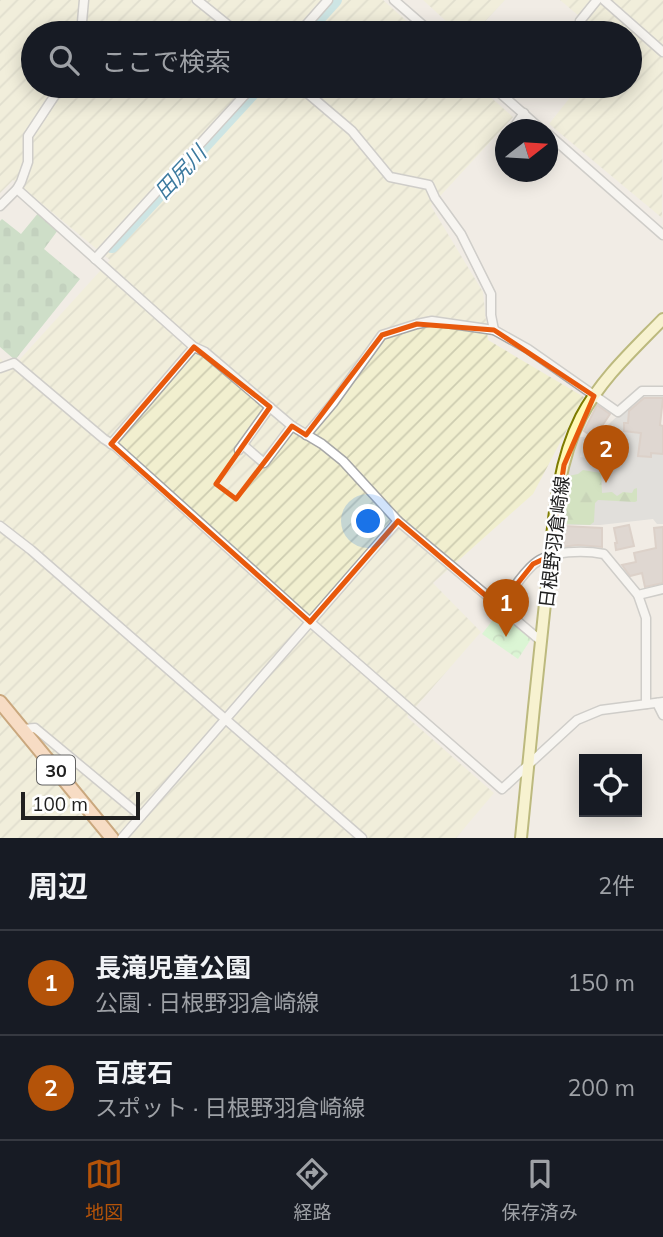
<!DOCTYPE html>
<html lang="ja">
<head>
<meta charset="utf-8">
<style>
  :root { --surface:#171b24; --page:#20242c; --text:#f1f3f6; --muted:#9ea1a6; --line:#363941; --accent:#b45309 }
  body { margin:0; font-family:Mulish,"Noto Sans JP",sans-serif; background:var(--page); color:var(--text) }
  .controls { position:absolute; right:21px; bottom:21px; display:grid; overflow:hidden; border-radius:0px; box-shadow:0 4px 18px #0003 }
  .controls button { width:63px; height:63px; display:grid; place-items:center; padding:0; border:0; border-bottom:2px solid var(--line); background:var(--surface); color:var(--text); font:35px sans-serif }
  .compass { position:absolute; left:495px; top:119px; width:63px; height:63px; border-radius:50%; background:var(--surface); box-shadow:0 4px 18px #0003; rotate:73deg }
  .scale { position:absolute; left:21px; bottom:18px; width:119px; box-sizing:border-box; padding-left:7px; border:4px solid #202020; border-top:0; font-size:19px; line-height:24px; white-space:nowrap; color:#202020; -webkit-text-stroke:5px #fff; paint-order:stroke }
  .you { position:absolute; left:369px; top:522px; width:24px; height:24px; margin:-18px; border:5px solid #fff; border-radius:50%; background:#1a73e8; box-shadow:0 0 0 10px #1a73e833 }
  .badge { display:grid; place-items:center; width:46px; height:46px; border-radius:50%; background:var(--accent); color:#fff; font-size:23px; font-weight:700 }
  .pin { position:absolute; translate:-50% -58px; filter:drop-shadow(0 2px 4px #0008) }
  .pin::after { content:''; position:absolute; top:37px; width:24px; height:21px; background:inherit; clip-path:polygon(0 0,100% 0,50% 100%) }
  .list { margin:0; padding:0; list-style:none }
  h2 { display:flex; justify-content:space-between; align-items:center; height:91px; margin:0; padding:0 28px; font-size:30px }
  h2 small { font-size:23px; font-weight:400; color:var(--muted) }
  .list li { display:grid; grid-template-columns:46px 1fr auto; gap:21px; align-items:center; box-sizing:border-box; height:105px; padding:0 28px; border-top:2px solid var(--line) }
  .list b { display:block; font-size:26px; white-space:nowrap }
  .list p { margin:0; font-size:23px; white-space:nowrap; color:var(--muted) }
  .list em { font-size:23px; font-style:normal; color:var(--muted) }
  .icon { flex:none; width:38px; height:38px; fill:none; stroke:currentColor; stroke-width:2; stroke-linecap:round; stroke-linejoin:round }
  .map { position:relative; flex:none; width:663px; height:838px; overflow:hidden }
  .search { position:absolute; background:var(--surface); box-shadow:0 4px 18px #0003; left:21px; right:21px; top:21px; height:77px; display:flex; align-items:center; gap:18px; box-sizing:border-box; padding:0 24px; border-radius:38px; color:var(--muted); font-size:26px }
  .sheet { height:301px; background:var(--surface) }
  nav { display:flex; justify-content:space-around; align-items:center; box-sizing:border-box; height:98px; border-top:2px solid var(--line); background:var(--surface); font-size:19px; color:var(--muted) }
  nav a { display:grid; justify-items:center; gap:4px }
  nav .on { color:var(--accent) }
  .map>svg:first-child { display:block }
  .religious { fill:#cecece }
  .farmland { fill:url(#farmland-furrows) }
  .forest { fill:url(#forest-firs) }
  .cemetery { fill:url(#cemetery-stones) }
  .park { fill:url(#park-crowns) }
  .parking { fill:#e4e4e4 }
  .lines { fill:none; stroke-linecap:round; stroke-linejoin:round }
  .river { stroke:#a2dce2; stroke-width:14 }
  .building { fill:#c9bdb8; stroke:#c4afa6; stroke-width:2 }
  .minor-casing { stroke:#a7a7a7; stroke-width:11 }
  .secondary-casing { stroke:#7d7b00; stroke-width:14 }
  .primary-casing { stroke:#9b5400; stroke-width:16 }
  .minor { stroke:#fff; stroke-width:8 }
  .secondary { stroke:#fff9b5; stroke-width:10 }
  .primary { stroke:#ffc89c; stroke-width:12 }
  .marked { fill:none; stroke:#e8590c; stroke-width:5; stroke-linejoin:round }
  .labels { text-anchor:middle; dominant-baseline:central; stroke-width:5; stroke-linejoin:round; paint-order:stroke }
  .shield { fill:#fff; stroke:#636363; stroke-width:2 }
  .shield-label { font-size:18px; font-weight:bold; fill:#202020 }
  .street-label { font-size:19px; fill:#202020; stroke:#fff }
  .water-label { font-size:21px; font-style:italic; fill:#3c7a9f; stroke:#fff }
</style>
</head>
<body>
<div class="map">
<svg width="663" height="838" viewBox="0 0 663 838">
  <defs>
    <pattern id="farmland-furrows" width="10" height="10" patternUnits="userSpaceOnUse" patternTransform="scale(1.75)"><rect width="10" height="10" fill="#f1efcf"/><path d="M-1 1l2-2M0 10L10 0M9 11l2-2" fill="none" stroke="#cecdb1"/></pattern>
    <pattern id="forest-firs" width="22" height="20" patternUnits="userSpaceOnUse" patternTransform="scale(1.75)"><rect width="22" height="20" fill="#b0d496"/><path d="M5 1l3.5 6h-7zM16 11l3.5 6h-7z" fill="#97b681"/></pattern>
    <pattern id="cemetery-stones" width="16" height="16" patternUnits="userSpaceOnUse" patternTransform="scale(1.75)"><rect width="16" height="16" fill="#a4cca5"/><path d="M2 7V4a2 2 0 0 1 4 0v3zM10 15v-3a2 2 0 0 1 4 0v3z" fill="#8daf8e"/></pattern>
    <pattern id="park-crowns" width="20" height="18" patternUnits="userSpaceOnUse" patternTransform="scale(1.75)"><rect width="20" height="18" fill="#c2febf"/><path d="M2 6a3 3 0 1 1 6 0M12 15a3 3 0 1 1 6 0" fill="none" stroke="#a6d9a4"/></pattern>
  </defs>
  <rect width="100%" height="100%" fill="#f1ece5"/>
  <path class="religious" d="M 628,406 L 644,409 L 663,436 L 663,524 L 657,524 L 653,519 L 600,525 L 559,525 L 562,485 L 577,436 L 593,439 Z"/>
  <g class="farmland">
    <path d="M 0,0 L 383,0 L 420,33 L 33,33 L 33,86 L 478,86 L 513,117 L 431,206 L 483,292 L 488,340 L 584,397 L 533,494 L 433,583 L 481,632 L 407,717 L 494,793 L 456,838 L 0,838 L 0,358 L 11,369 L 110,260 L 13,180 L 0,193 Z"/>
    <path d="M 423,0 L 505,0 L 474,33 L 459,33 Z"/>
    <path d="M 560,0 L 663,0 L 662,218 L 549,124 L 579,86 L 630,86 L 630,33 L 599,33 Z"/>
  </g>
  <path class="forest" d="M 583,470 L 601,473 L 602,493 L 612,492 L 617,496 L 623,492 L 632,493 L 634,489 L 637,488 L 637,501 L 635,502 L 598,500 L 595,503 L 594,522 L 590,525 L 564,524 L 568,476 L 578,474 Z"/>
  <path class="cemetery" d="M 39,212 L 58,230 L 44,249 L 80,279 L 15,360 L 0,347 L 0,221 L 2,219 L 21,234 Z"/>
  <path class="park" d="M 499,612 L 531,639 L 518,659 L 482,634 Z"/>
  <path class="parking" d="M 608,430 L 611,430 L 624,450 L 613,462 L 580,457 L 583,441 L 595,444 Z"/>
  <g class="lines">
    <g class="river">
      <path d="M 305,33 L 335,0"/>
      <path d="M 112,246 L 259,86"/>
    </g>
  </g>
  <g class="building">
    <path d="M 644,398 L 663,398 L 660,425 L 663,426 L 663,454 L 651,453 L 651,457 L 638,456 L 641,433 L 624,431 L 624,423 L 628,423 L 629,411 Z"/>
    <path d="M 597,405 L 610,414 L 602,426 L 601,425 L 597,430 L 594,428 L 590,435 L 584,431 Z"/>
    <path d="M 629,525 L 634,546 L 616,550 L 615,543 L 617,543 L 614,528 Z"/>
    <path d="M 563,526 L 602,528 L 602,547 L 578,545 L 559,547 Z"/>
    <path d="M 663,527 L 663,583 L 645,587 L 642,573 L 630,576 L 622,565 L 636,562 L 634,553 L 656,548 L 654,528 Z"/>
  </g>
  <g class="lines">
    <defs>
      <g id="minor">
        <path d="M 197,0 L 238,33"/>
        <path d="M 394,0 L 432,33"/>
        <path d="M 604,0 L 663,52"/>
        <path d="M 580,21 L 597,0"/>
        <path d="M 81,33 L 84,0"/>
        <path d="M 299,33 L 328,0"/>
        <path d="M 299,86 L 352,131 L 390,177 L 429,185 L 435,198 L 461,234 L 491,294 L 491,315 L 494,330"/>
        <path d="M 492,86 L 542,130"/>
        <path d="M 512,130 L 524,113"/>
        <path d="M 548,134 L 663,235"/>
        <path d="M 17,189 L 194,347 L 205,352 L 292,426 L 322,444 L 343,461 L 398,521 L 541,641"/>
        <path d="M 0,206 L 17,189 L 21,182 L 28,162 L 28,136 L 61,86"/>
        <path d="M 95,259 L 253,86"/>
        <path d="M 0,368 L 14,363 L 104,439 L 115,446 L 310,622 L 502,789 L 577,720 L 601,710 L 663,702"/>
        <path d="M 306,435 L 333,403 L 382,335 L 417,324 L 432,321 L 494,330 L 528,349 L 618,412 L 642,391 L 663,391"/>
        <path d="M 111,444 L 194,347"/>
        <path d="M 243,445 L 264,463 L 292,426"/>
        <path d="M 239,450 L 270,407"/>
        <path d="M 0,526 L 31,550 L 362,838"/>
        <path d="M 638,595 L 646,618 L 646,704"/>
        <path d="M 499,607 C 510,594 521,575 534,564 C 550,550 585,550 604,554 L 638,595 L 663,589"/>
        <path d="M 657,703 L 663,715"/>
        <path d="M 22,729 L 35,728 L 141,816"/>
        <path d="M 122,838 L 398,521"/>
      </g>
      <path id="secondary" d="M 521,838 C 529,757 537,675 546,594 C 553,536 554,470 581,417 C 601,379 633,350 663,319"/>
      <path id="primary" d="M 0,702 L 112,838"/>
    </defs>
    <use href="#minor" class="minor-casing"/>
    <use href="#secondary" class="secondary-casing"/>
    <use href="#primary" class="primary-casing"/>
    <use href="#minor" class="minor"/>
    <use href="#secondary" class="secondary"/>
    <use href="#primary" class="primary"/>
  </g>
  <path d="M0 0H663V838H0ZM 417,324 L 494,330 L 594,396 L 564,465 L 550,556 L 533,564 L 499,607 L 398,521 L 310,622 L 111,444 L 194,347 L 270,407 L 216,484 L 236,499 L 292,426 L 306,435 L 382,335 Z" fill="#f1ece5" fill-opacity=".55" fill-rule="evenodd"/>
  <path class="marked" d="M 417,324 L 494,330 L 594,396 L 564,465 L 550,556 L 533,564 L 499,607 L 398,521 L 310,622 L 111,444 L 194,347 L 270,407 L 216,484 L 236,499 L 292,426 L 306,435 L 382,335 Z"/>
  <g class="labels">
    <rect class="shield" x="37" y="755.5" width="38" height="29" rx="5"/>
    <g class="shield-label">
      <text x="56" y="770">30</text>
    </g>
    <g class="street-label">
      <text transform="translate(554 542) rotate(-83)">日根野羽倉崎線</text>
    </g>
    <g class="water-label">
      <text transform="translate(180 172) rotate(-47)">田尻川</text>
    </g>
  </g>
</svg>
<div class="controls">
<button><svg class="icon" aria-label="locate" viewBox="0 0 24 24"><circle cx="12" cy="12" r="6"/><path d="M12 2v4M12 18v4M2 12h4M18 12h4"/></svg></button>
</div>
<svg class="compass" viewBox="-18 -18 36 36"><path d="M0-13l5 13h-10z" fill="#e53935"/><path d="M0 13l5-13h-10z" fill="#9ea1a6"/></svg>
<div class="scale">100 m</div>
<div class="you"></div>
<div class="pin badge" style="left:506px;top:637px">1</div>
<div class="pin badge" style="left:606px;top:483px">2</div>
<div class="search"><svg class="icon" aria-label="search" viewBox="0 0 24 24"><circle cx="10" cy="10" r="6"/><path d="M15 15l6 6"/></svg>ここで検索</div>
</div>
<section class="sheet">
<h2>周辺<small>2件</small></h2>
<ul class="list">
<li><span class="badge">1</span><div><b>長滝児童公園</b><p>公園 · 日根野羽倉崎線</p></div><em>150 m</em></li>
<li><span class="badge">2</span><div><b>百度石</b><p>スポット · 日根野羽倉崎線</p></div><em>200 m</em></li>
</ul>
</section>
<nav>
<a class="on"><svg class="icon" aria-label="map" viewBox="0 0 24 24"><path d="M3 6l6-2 6 2 6-2v14l-6 2-6-2-6 2zM9 4v14M15 6v14"/></svg>地図</a>
<a><svg class="icon" aria-label="directions" viewBox="0 0 24 24"><path d="M12 3l9 9-9 9-9-9zM9 14v-3h6M13 9l2 2-2 2"/></svg>経路</a>
<a><svg class="icon" aria-label="saved" viewBox="0 0 24 24"><path d="M7 4h10v16l-5-4-5 4z"/></svg>保存済み</a>
</nav>
</body>
</html>
